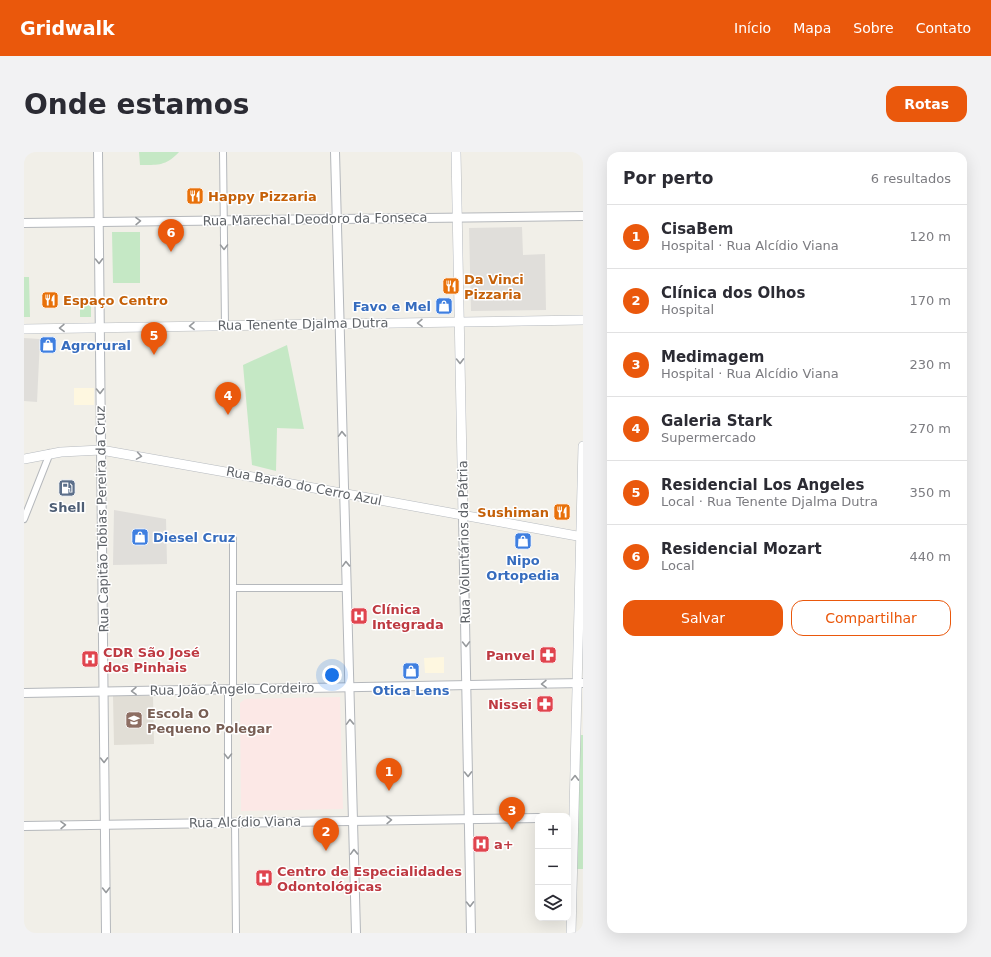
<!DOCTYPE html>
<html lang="pt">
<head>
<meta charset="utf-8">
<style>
  :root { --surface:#fff; --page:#f2f2f3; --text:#2b2b33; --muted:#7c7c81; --line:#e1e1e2; --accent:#ea580c }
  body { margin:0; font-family:"DejaVu Sans",sans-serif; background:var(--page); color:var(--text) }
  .controls { position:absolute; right:12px; bottom:12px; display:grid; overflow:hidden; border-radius:8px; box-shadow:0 4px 16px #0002 }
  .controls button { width:36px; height:36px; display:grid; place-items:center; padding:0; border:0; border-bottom:1px solid var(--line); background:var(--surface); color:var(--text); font:20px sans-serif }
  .you { position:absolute; left:308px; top:523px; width:14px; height:14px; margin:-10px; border:3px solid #fff; border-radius:50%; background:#1a73e8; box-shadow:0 0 0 6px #1a73e833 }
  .badge { display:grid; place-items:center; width:26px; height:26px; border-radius:50%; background:var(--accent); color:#fff; font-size:13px; font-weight:700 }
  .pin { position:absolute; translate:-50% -33px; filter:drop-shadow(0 1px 2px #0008) }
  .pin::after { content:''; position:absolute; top:21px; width:14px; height:12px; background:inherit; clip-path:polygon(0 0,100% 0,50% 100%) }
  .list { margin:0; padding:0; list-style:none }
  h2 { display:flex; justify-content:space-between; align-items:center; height:52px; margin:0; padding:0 16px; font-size:17px }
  h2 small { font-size:13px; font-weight:400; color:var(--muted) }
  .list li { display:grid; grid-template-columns:26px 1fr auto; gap:12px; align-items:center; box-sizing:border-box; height:64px; padding:0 16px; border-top:1px solid var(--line) }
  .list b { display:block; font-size:15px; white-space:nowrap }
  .list p { margin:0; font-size:13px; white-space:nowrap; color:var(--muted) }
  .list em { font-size:13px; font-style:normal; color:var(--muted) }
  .actions { display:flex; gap:8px; padding:12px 16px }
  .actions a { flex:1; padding:9px 0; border:1px solid var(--accent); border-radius:12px; text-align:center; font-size:14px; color:var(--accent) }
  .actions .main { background:var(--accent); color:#fff }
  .icon { flex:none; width:22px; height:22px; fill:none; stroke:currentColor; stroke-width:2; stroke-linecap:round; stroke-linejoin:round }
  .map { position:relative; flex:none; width:559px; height:781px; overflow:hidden; border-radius:12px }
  header { display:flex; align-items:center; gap:24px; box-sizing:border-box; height:56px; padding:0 20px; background:var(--accent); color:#fff }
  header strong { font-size:19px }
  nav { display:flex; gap:22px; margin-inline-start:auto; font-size:14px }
  .intro { display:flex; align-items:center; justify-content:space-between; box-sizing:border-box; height:96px; padding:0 24px }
  h1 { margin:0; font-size:28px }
  .button { padding:10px 18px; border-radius:12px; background:var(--accent); color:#fff; font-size:14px; font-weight:700 }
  main { display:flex; gap:24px; padding:0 24px }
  aside { flex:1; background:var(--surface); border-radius:12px; box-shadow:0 4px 16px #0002 }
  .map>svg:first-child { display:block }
  .commercial { fill:#fef7e0 }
  .industrial { fill:#e0deda }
  .education { fill:#e1ded6 }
  .medical { fill:#fce8e6 }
  .green { fill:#c5e8c5 }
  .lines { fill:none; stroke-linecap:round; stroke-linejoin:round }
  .minor-casing { stroke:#b5b8bc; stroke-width:8 }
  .tertiary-casing { stroke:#b5b8bc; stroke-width:10 }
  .secondary-casing { stroke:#b6babf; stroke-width:10 }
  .minor { stroke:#fff; stroke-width:6 }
  .tertiary { stroke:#fff; stroke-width:8 }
  .secondary { stroke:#fff; stroke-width:9 }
  .oneway { stroke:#979a9d }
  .labels { text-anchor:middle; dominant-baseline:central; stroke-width:3; stroke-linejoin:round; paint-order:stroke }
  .food-label { font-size:13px; font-weight:bold; fill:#c56008; stroke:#fff; text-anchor:start }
  .street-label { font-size:13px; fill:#5f6368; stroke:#fff }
  .shop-label { font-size:13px; font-weight:bold; fill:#366cbe; stroke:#fff; text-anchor:start }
  .service-label { font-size:13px; font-weight:bold; fill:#4e5e75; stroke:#fff }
  .health-label { font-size:13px; font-weight:bold; fill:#be3a42; stroke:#fff; text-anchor:start }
  .education-label { font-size:13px; font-weight:bold; fill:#785e54; stroke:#fff; text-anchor:start }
</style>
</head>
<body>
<header>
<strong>Gridwalk</strong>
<nav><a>Início</a><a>Mapa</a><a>Sobre</a><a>Contato</a></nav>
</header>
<div class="intro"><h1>Onde estamos</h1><a class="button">Rotas</a></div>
<main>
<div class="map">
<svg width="559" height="781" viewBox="0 0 559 781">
  <rect width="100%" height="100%" fill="#f1efe8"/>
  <g class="commercial">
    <rect x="50" y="236" width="20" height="17"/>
    <path d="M 420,505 L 420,521 L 401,521 L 400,506 Z"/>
  </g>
  <g class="industrial">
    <path d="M 498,75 L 499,103 L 521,102 L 522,158 L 447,159 L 445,76 Z"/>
    <path d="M 0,186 L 16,187 L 13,250 L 0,249 Z"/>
    <path d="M 90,358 L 142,367 L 143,412 L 89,413 Z"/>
  </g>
  <path class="education" d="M 89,544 L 129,544 L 130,592 L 90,593 Z"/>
  <path class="medical" d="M 316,545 L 319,657 L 217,659 L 216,551 L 221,547 Z"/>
  <g class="green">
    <path d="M 115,0 L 155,0 C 142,14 134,13 116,13 Z"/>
    <path d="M 88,80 L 116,80 L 116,131 L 89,131 Z"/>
    <path d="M 0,125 L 5,125 L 6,165 L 0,165 Z"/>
    <rect x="56" y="148" width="11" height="17"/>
    <path d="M 263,193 L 280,277 L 253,276 L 252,319 L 228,313 L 219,213 Z"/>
    <path d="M 556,583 L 559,583 L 559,717 L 552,717 Z"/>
  </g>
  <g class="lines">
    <defs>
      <g id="minor">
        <path d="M 199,0 L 201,174"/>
        <path d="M 0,367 L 26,301"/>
        <path d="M 209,387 L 209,537"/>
        <path d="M 209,436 L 323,436"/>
        <path d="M 204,537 L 204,671"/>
        <path d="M 211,671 L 212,781"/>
      </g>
      <g id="tertiary">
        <path d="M 74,0 L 82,781"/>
        <path d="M 311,0 L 332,781"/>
        <path d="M 0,71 L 559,64"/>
        <path d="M 439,364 L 447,781"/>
        <path d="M 0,541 L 559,531"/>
        <path d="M 0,674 L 514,666"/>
      </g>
      <g id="secondary">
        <path d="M 432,0 L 439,364"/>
        <path d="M 0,177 L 559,168"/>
        <path d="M 0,307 L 37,300 L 77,298 L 207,321 L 559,385"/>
        <path d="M 547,781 L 559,294"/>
      </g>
    </defs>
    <use href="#minor" class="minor-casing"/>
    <use href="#tertiary" class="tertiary-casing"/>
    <use href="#secondary" class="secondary-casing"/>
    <use href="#minor" class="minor"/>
    <use href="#tertiary" class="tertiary"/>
    <use href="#secondary" class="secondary"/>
  </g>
  <defs><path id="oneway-chevron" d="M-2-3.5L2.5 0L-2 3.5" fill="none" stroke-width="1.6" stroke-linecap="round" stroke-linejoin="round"/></defs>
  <g class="oneway">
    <use href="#oneway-chevron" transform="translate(114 69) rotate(-1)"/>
    <use href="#oneway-chevron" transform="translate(200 95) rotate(89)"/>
    <use href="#oneway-chevron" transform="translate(75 109) rotate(89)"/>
    <use href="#oneway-chevron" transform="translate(396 171) rotate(179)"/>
    <use href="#oneway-chevron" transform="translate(168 174) rotate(179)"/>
    <use href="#oneway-chevron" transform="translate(38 176) rotate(179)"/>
    <use href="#oneway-chevron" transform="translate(436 209) rotate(89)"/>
    <use href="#oneway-chevron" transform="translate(76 239) rotate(89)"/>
    <use href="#oneway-chevron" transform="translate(318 282) rotate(-92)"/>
    <use href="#oneway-chevron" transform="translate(115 304) rotate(9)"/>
    <use href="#oneway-chevron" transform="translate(322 412) rotate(-92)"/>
    <use href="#oneway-chevron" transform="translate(442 492) rotate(89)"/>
    <use href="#oneway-chevron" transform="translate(520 532) rotate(179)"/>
    <use href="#oneway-chevron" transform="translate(110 539) rotate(179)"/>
    <use href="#oneway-chevron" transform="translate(326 570) rotate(-92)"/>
    <use href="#oneway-chevron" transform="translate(204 604) rotate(90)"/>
    <use href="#oneway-chevron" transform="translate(80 608) rotate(89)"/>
    <use href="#oneway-chevron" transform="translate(444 622) rotate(89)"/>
    <use href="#oneway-chevron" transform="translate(551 626) rotate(-89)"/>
    <use href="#oneway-chevron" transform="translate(365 668) rotate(-1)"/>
    <use href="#oneway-chevron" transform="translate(39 673) rotate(-1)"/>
    <use href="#oneway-chevron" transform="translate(330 700) rotate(-92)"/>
    <use href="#oneway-chevron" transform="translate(82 738) rotate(89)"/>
    <use href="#oneway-chevron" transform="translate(446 752) rotate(89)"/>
  </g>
  <defs>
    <symbol id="restaurant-square" viewBox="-11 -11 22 22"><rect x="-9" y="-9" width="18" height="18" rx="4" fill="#e8710a" stroke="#fff"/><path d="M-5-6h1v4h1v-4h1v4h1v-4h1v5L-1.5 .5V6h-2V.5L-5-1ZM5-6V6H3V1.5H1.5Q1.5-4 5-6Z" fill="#fff"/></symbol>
    <symbol id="shop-square" viewBox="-11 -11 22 22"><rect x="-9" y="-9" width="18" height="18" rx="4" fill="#3f7fe0" stroke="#fff"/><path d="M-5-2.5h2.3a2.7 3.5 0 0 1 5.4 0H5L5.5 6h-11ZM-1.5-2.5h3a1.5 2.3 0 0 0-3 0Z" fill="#fff"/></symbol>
    <symbol id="fuel-square" viewBox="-11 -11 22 22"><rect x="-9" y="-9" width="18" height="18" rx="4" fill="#5c6f8a" stroke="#fff"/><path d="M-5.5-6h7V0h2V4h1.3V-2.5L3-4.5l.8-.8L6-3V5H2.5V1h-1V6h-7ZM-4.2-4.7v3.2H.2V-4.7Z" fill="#fff"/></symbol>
    <symbol id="hospital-square" viewBox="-11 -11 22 22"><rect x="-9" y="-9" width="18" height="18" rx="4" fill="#e0444e" stroke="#fff"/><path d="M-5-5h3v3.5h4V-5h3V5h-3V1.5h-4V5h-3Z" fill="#fff"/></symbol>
    <symbol id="pharmacy-square" viewBox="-11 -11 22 22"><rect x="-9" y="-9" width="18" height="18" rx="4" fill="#e0444e" stroke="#fff"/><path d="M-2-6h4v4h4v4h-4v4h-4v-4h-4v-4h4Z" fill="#fff"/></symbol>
    <symbol id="school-square" viewBox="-11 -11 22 22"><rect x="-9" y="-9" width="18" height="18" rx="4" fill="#8d6e63" stroke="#fff"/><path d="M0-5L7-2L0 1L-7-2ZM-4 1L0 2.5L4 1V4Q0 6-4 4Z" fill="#fff"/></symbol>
  </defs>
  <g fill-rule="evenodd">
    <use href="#restaurant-square" x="161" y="34" width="20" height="20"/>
    <use href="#restaurant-square" x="417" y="124" width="20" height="20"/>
    <use href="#restaurant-square" x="16" y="138" width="20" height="20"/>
    <use href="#shop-square" x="410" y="144" width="20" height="20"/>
    <use href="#shop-square" x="14" y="183" width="20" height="20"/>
    <use href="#fuel-square" x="33" y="326" width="20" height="20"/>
    <use href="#restaurant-square" x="528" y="350" width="20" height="20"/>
    <use href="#shop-square" x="106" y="375" width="20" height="20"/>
    <use href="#shop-square" x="489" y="379" width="20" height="20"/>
    <use href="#hospital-square" x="325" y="454" width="20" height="20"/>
    <use href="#pharmacy-square" x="514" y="493" width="20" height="20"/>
    <use href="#hospital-square" x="56" y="497" width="20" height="20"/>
    <use href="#shop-square" x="377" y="509" width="20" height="20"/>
    <use href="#pharmacy-square" x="511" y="542" width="20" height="20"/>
    <use href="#school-square" x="100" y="558" width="20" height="20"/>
    <use href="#hospital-square" x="447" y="682" width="20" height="20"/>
    <use href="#hospital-square" x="230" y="716" width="20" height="20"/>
  </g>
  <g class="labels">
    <g class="food-label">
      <text x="184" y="44">Happy Pizzaria</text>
      <text x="440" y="127">Da Vinci<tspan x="440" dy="15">Pizzaria</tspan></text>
      <text x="39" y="148">Espaço Centro</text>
      <text x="525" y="360" text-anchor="end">Sushiman</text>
    </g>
    <g class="street-label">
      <text transform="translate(291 67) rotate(-1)">Rua Marechal Deodoro da Fonseca</text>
      <text transform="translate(279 172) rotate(-1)">Rua Tenente Djalma Dutra</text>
      <text transform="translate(280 334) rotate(11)">Rua Barão do Cerro Azul</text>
      <text transform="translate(78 367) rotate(-91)">Rua Capitão Tobias Pereira da Cruz</text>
      <text transform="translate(440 390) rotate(-91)">Rua Voluntários da Pátria</text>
      <text transform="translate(208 537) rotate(-1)">Rua João Ângelo Cordeiro</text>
      <text transform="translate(221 670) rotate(-1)">Rua Alcídio Viana</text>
    </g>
    <g class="shop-label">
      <text x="407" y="154" text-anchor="end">Favo e Mel</text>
      <text x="37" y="193">Agrorural</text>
      <text x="129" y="385">Diesel Cruz</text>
      <text x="499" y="408" text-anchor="middle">Nipo<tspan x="499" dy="15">Ortopedia</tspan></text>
      <text x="387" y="538" text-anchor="middle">Otica Lens</text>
    </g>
    <g class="service-label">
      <text x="43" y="355">Shell</text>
    </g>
    <g class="health-label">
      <text x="348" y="457">Clínica<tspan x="348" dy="15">Integrada</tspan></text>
      <text x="79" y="500">CDR São José<tspan x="79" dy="15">dos Pinhais</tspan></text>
      <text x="511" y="503" text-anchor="end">Panvel</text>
      <text x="508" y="552" text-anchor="end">Nissei</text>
      <text x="470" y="692">a+</text>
      <text x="253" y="719">Centro de Especialidades<tspan x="253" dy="15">Odontológicas</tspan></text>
    </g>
    <g class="education-label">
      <text x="123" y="561">Escola O<tspan x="123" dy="15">Pequeno Polegar</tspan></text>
    </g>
  </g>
</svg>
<div class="controls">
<button>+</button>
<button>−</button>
<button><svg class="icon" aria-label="layers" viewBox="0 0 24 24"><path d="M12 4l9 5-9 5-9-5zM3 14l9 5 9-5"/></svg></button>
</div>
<div class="you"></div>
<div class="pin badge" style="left:365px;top:639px">1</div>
<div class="pin badge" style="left:302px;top:699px">2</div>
<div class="pin badge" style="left:488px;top:678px">3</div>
<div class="pin badge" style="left:204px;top:263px">4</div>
<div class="pin badge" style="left:130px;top:203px">5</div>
<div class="pin badge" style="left:147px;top:100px">6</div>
</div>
<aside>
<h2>Por perto<small>6 resultados</small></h2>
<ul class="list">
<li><span class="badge">1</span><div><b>CisaBem</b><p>Hospital · Rua Alcídio Viana</p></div><em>120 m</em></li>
<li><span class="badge">2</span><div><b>Clínica dos Olhos</b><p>Hospital</p></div><em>170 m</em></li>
<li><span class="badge">3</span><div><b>Medimagem</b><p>Hospital · Rua Alcídio Viana</p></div><em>230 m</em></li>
<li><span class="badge">4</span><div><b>Galeria Stark</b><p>Supermercado</p></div><em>270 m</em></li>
<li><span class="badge">5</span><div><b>Residencial Los Angeles</b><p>Local · Rua Tenente Djalma Dutra</p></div><em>350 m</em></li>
<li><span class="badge">6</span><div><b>Residencial Mozart</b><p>Local</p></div><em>440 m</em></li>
</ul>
<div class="actions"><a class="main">Salvar</a><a>Compartilhar</a></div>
</aside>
</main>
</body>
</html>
